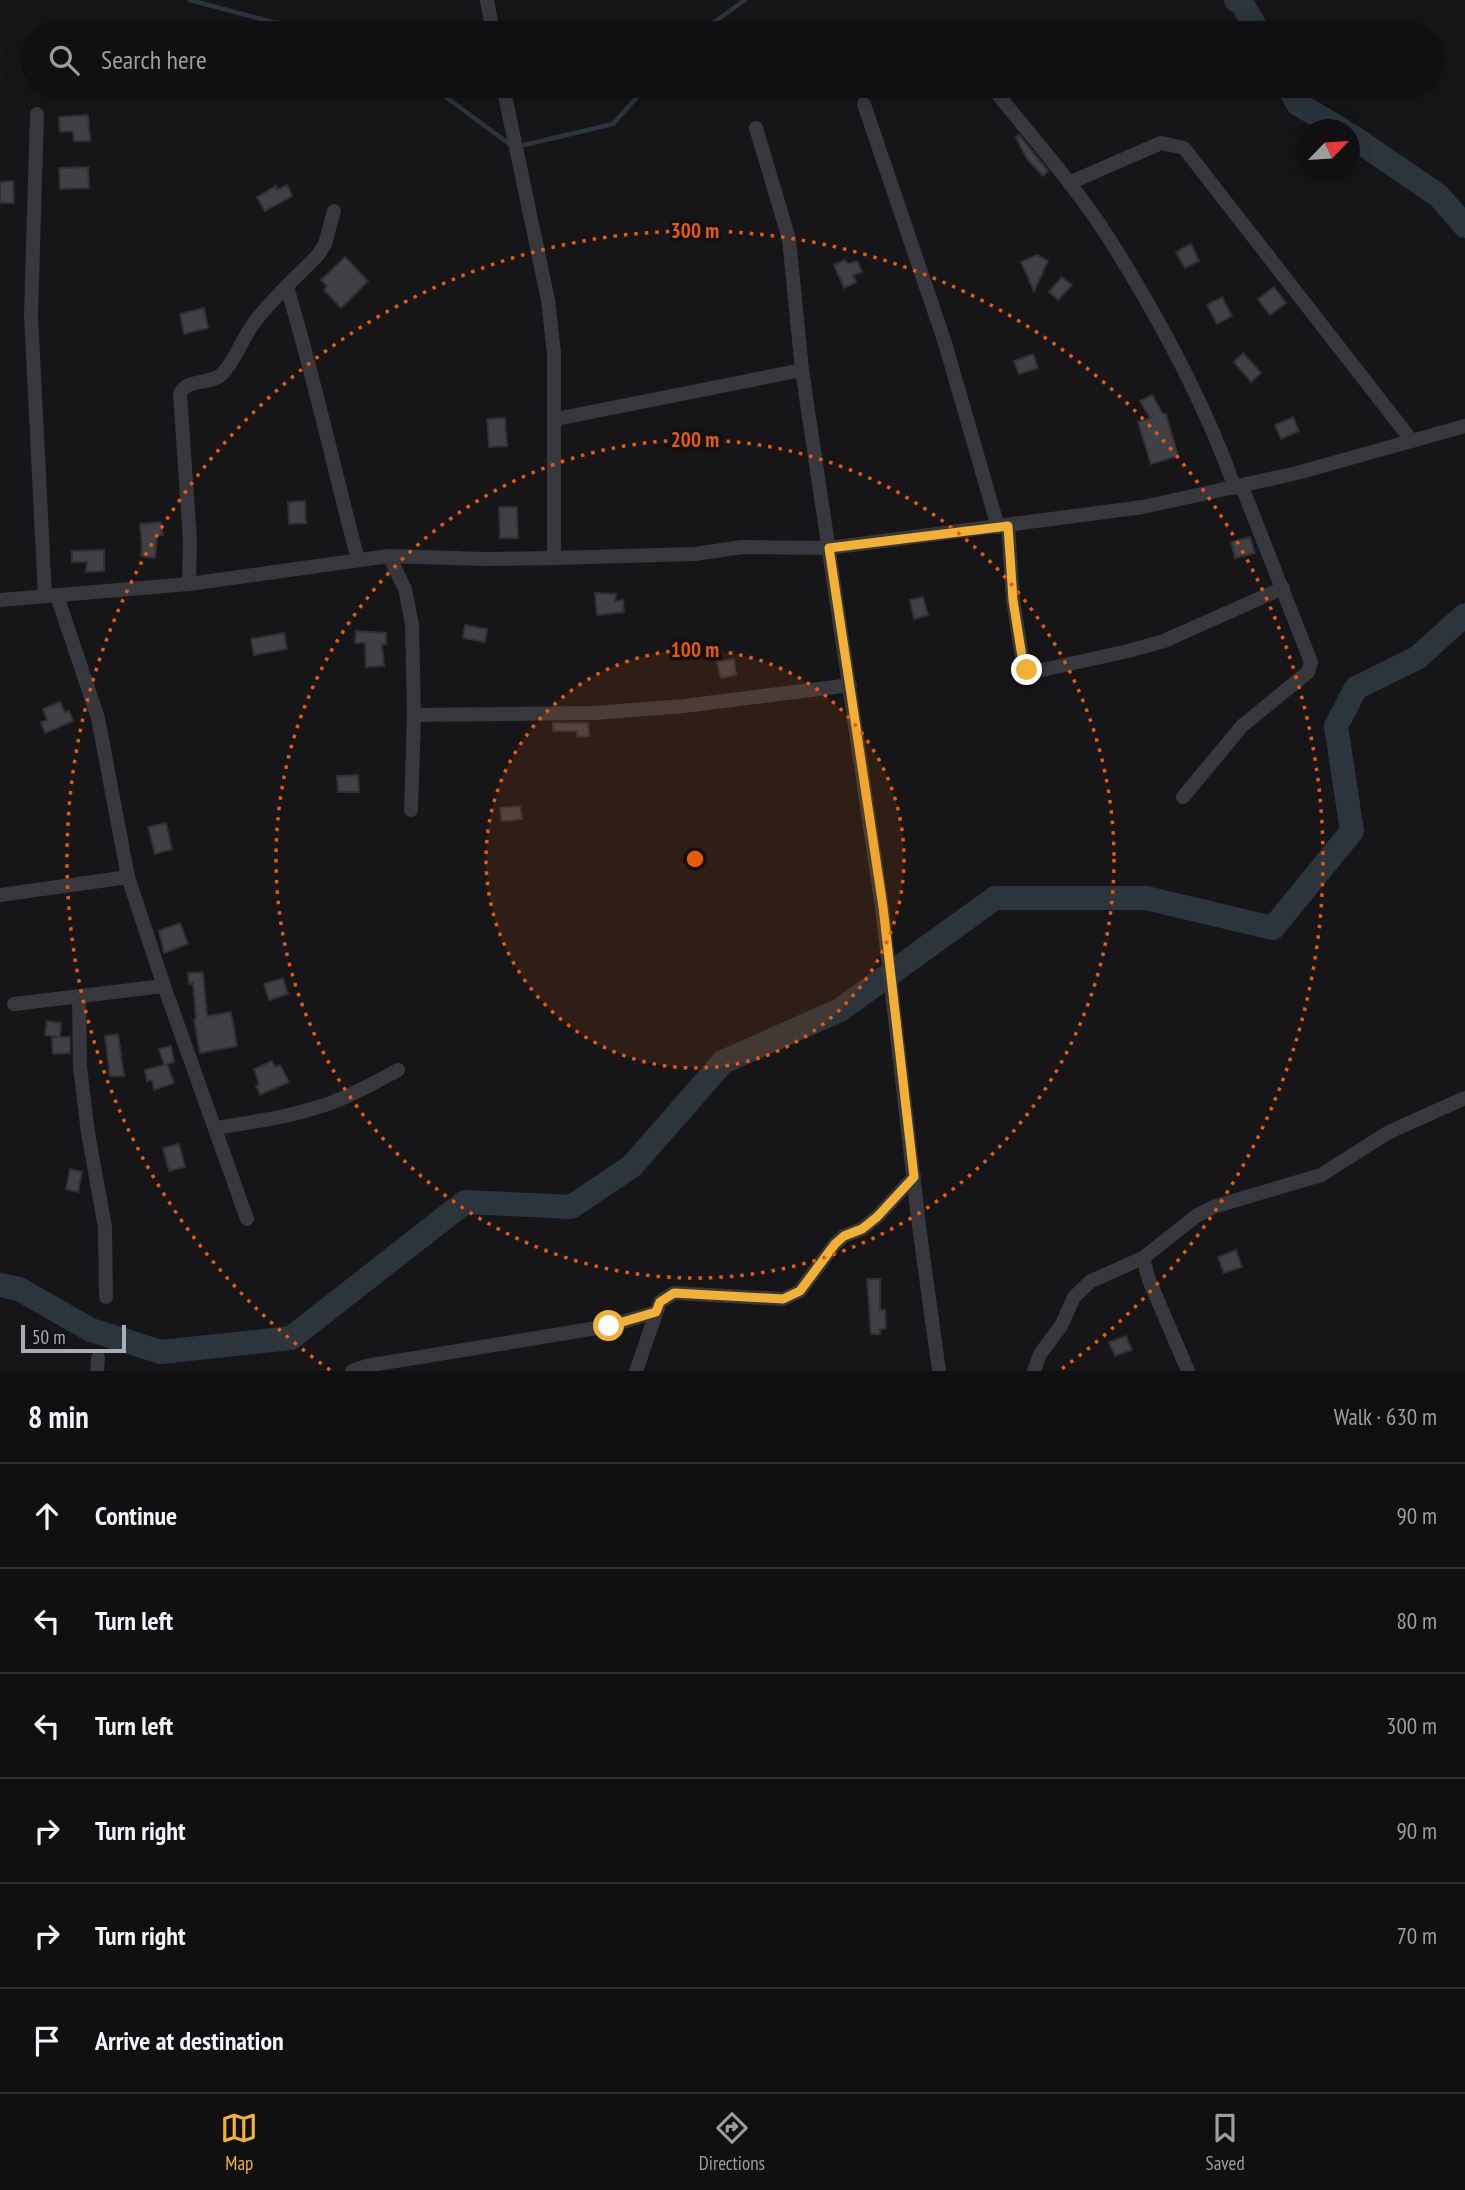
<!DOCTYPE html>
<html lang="en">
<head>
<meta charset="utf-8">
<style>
  :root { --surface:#101012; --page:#19191b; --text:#f1f3f6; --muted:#9c9d9f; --line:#303032; --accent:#f2b134 }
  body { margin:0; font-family:"PT Sans Narrow",sans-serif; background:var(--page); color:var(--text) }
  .compass { position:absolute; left:1297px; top:119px; width:63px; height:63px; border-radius:50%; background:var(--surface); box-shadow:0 4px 18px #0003; rotate:65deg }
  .scale { position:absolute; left:21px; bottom:18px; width:105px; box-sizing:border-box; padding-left:7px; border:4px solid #a8adb8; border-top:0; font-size:19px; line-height:24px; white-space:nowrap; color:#a8adb8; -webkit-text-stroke:5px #111113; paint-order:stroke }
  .stop { position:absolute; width:21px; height:21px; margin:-16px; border:5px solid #f2b134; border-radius:50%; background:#fff }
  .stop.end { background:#f2b134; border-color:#fff; box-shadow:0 2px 7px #0008 }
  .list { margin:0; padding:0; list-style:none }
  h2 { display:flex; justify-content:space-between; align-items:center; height:91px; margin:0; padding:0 28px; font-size:30px }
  h2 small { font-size:23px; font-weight:400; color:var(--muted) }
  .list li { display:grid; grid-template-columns:46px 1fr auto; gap:21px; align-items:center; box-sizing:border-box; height:105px; padding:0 28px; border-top:2px solid var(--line) }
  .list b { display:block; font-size:26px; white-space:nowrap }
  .list em { font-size:23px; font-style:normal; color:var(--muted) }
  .icon { flex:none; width:38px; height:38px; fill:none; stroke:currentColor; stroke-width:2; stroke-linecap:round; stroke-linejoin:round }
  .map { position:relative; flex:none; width:1465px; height:1371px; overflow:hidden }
  .search { position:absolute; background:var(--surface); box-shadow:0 4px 18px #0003; left:21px; right:21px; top:21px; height:77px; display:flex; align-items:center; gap:18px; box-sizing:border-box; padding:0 24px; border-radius:38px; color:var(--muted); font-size:26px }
  .sheet { height:721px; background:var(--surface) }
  nav { display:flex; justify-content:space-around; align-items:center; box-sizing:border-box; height:98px; border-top:2px solid var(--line); background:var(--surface); font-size:19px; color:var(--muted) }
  nav a { display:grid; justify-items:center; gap:4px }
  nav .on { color:var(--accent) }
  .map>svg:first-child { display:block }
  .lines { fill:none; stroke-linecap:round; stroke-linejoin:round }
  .stream { stroke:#2c353c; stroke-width:4.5 }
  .river { stroke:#2c353c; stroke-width:24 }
  .building { fill:#404145; stroke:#303034; stroke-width:2 }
  .street { stroke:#37383d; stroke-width:14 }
  .route { stroke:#f2b134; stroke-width:9 }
  .ring { fill:none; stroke:#e8590c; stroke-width:3.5; stroke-dasharray:3.5 7 }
  .centre { fill:#e8590c; stroke:#111113; stroke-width:3.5 }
  .ring-label { font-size:21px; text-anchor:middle; font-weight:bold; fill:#e8590c; stroke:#111113; stroke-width:7; stroke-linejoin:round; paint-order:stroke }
</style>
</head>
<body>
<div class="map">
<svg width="1465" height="1371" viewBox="0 0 1465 1371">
  <rect width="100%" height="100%" fill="#161618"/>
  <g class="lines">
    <g class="stream">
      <path d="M 190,0 L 272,22 L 361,33"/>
      <path d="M 699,33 L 745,0"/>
      <path d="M 431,86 L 512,146"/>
      <path d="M 520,146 L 613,124 L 647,86"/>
    </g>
    <g class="river">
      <path d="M 1236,0 L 1241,2 L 1259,33"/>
      <path d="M 1288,86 L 1298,104 L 1342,130"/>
      <path d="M 1350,135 L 1439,196 L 1465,226"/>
      <path d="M 0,1285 L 19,1289 L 91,1330 L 161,1352 L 291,1338 L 465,1202 L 571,1207 L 632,1166 L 723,1062 L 840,1010 L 995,898 L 1146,898 L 1273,928 L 1352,831 L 1336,726 L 1356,688 L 1417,658 L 1465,615"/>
    </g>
  </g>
  <g class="building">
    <path d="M 88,115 L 90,141 L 74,141 L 73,131 L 60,132 L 59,117 Z"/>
    <path d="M 1019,135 L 1048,171 L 1043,176 L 1027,159 L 1016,137 Z"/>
    <path d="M 88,167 L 89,188 L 60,189 L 59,168 Z"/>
    <path d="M 13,181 L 14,203 L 0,203 L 0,182 Z"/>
    <path d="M 287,185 L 292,196 L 265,211 L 257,197 L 276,186 L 277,190 Z"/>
    <path d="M 1191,244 L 1199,261 L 1185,268 L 1176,252 Z"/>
    <path d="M 1037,255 L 1048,261 L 1034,291 L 1021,262 Z"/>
    <path d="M 345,257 L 368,281 L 341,308 L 324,290 L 327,286 L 321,280 Z"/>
    <path d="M 845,260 L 848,264 L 857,261 L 862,272 L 853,275 L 856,282 L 844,288 L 834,265 Z"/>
    <path d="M 1062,277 L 1072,285 L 1058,300 L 1049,292 Z"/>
    <path d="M 1274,287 L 1286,303 L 1270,315 L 1258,299 Z"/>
    <path d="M 1222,297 L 1232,316 L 1217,324 L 1207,305 Z"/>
    <path d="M 204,308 L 208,328 L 184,334 L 180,314 Z"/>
    <path d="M 1243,353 L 1261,373 L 1251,382 L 1234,362 Z"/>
    <path d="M 1033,354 L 1038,368 L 1019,374 L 1014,361 Z"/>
    <path d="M 1152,395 L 1163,414 L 1166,414 L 1178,456 L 1151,464 L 1138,422 L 1150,418 L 1140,401 Z"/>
    <path d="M 1293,417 L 1299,431 L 1281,439 L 1275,425 Z"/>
    <path d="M 505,418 L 507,446 L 489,447 L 487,419 Z"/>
    <path d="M 305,501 L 306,523 L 289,524 L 288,502 Z"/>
    <path d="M 499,507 L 517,507 L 518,538 L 500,538 Z"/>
    <path d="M 161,522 L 163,535 L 157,536 L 155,558 L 141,556 L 142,546 L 140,524 Z"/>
    <path d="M 1250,537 L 1255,553 L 1235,558 L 1231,542 Z"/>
    <path d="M 104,550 L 104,571 L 86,572 L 87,562 L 72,562 L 72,551 Z"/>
    <path d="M 595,593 L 616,594 L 615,601 L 623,600 L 624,612 L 597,615 Z"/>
    <path d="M 923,597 L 928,615 L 914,619 L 910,600 Z"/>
    <path d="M 465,625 L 487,629 L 485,642 L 463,638 Z"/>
    <path d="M 356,631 L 386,633 L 386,644 L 382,644 L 384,666 L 366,667 L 365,643 L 355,643 Z"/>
    <path d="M 284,633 L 287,649 L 254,655 L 251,639 Z"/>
    <path d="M 734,659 L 736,675 L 721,678 L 717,662 Z"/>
    <path d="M 60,702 L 65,713 L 69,711 L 73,721 L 45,733 L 41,722 L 47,720 L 43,709 Z"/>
    <path d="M 553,723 L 588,723 L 589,736 L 577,737 L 577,731 L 553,731 Z"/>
    <path d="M 358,775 L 359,792 L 338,792 L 337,776 Z"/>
    <path d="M 520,806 L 522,819 L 502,821 L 500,808 Z"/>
    <path d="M 166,823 L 172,849 L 155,854 L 148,827 Z"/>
    <path d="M 180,923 L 188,944 L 164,953 L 159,931 Z"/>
    <path d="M 203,972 L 207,1016 L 231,1012 L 237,1046 L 200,1053 L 194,1020 L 196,1019 L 193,983 L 189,984 L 188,973 Z"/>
    <path d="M 283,978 L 288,994 L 269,1000 L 264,984 Z"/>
    <path d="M 47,1021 L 61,1023 L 60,1037 L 70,1037 L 70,1053 L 53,1054 L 52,1038 L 58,1037 L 45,1035 Z"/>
    <path d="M 118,1034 L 124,1076 L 110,1076 L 105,1036 Z"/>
    <path d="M 171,1046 L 174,1062 L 167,1064 L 174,1083 L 154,1090 L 152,1080 L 147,1081 L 145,1070 L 164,1065 L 159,1049 Z"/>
    <path d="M 272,1061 L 275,1067 L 280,1065 L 289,1082 L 260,1095 L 256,1086 L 259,1084 L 254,1069 Z"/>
    <path d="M 179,1144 L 185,1167 L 169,1171 L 163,1148 Z"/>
    <path d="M 70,1169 L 82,1172 L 78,1192 L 66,1189 Z"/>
    <path d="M 1236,1250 L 1242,1267 L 1224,1273 L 1218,1257 Z"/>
    <path d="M 867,1279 L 880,1279 L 880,1310 L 885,1310 L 886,1328 L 880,1329 L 880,1334 L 871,1334 Z"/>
    <path d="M 1126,1336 L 1132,1350 L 1115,1356 L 1109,1342 Z"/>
  </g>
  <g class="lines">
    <g class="street">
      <path d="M 487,0 L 493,33"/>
      <path d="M 503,86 L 548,300 L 554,353 L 554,558"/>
      <path d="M 991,86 C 1031,136 1074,184 1108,237 C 1158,316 1204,401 1235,488"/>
      <path d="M 864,104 L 945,343 L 998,527"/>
      <path d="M 37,114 L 31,315 L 45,596"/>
      <path d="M 756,128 L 789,239 L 802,370 L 882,907 L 919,1226 L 939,1371"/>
      <path d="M 1069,183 L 1161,143 L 1184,148 L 1412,441"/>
      <path d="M 287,287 C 314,377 334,469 358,560"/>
      <path d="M 556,419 L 802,370"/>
      <path d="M 1008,526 L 1013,600 L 1023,663 L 1027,670 L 1033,672 L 1128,651 L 1164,641 L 1283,588"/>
      <path d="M 389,556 L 405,589 L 412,624 L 414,715 L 411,810"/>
      <path d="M 189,584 L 190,540 L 180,394 C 186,378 211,385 222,374 C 236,360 242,338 254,323 C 272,298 297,277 318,255 L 325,244 L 334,211"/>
      <path d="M 57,596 L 98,718 L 128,877 L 164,986 L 247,1219"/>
      <path d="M 0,600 L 189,584 L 389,556 L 485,559 L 554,558 L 695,554 L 742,547 L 829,548 L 1143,507 L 1297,473 L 1465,426"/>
      <path d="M 414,715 L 594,713 L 684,706 L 850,685"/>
      <path d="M 1183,797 L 1242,726 L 1308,672 L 1311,662 L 1242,487"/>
      <path d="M 0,895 L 128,877"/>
      <path d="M 79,997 L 80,1067 L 88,1133 L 105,1227 L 106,1297"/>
      <path d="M 14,1004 L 164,986"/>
      <path d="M 216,1128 C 250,1122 285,1118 318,1107 C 346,1099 372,1084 398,1070"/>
      <path d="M 1143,1258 L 1149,1280 L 1188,1371"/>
      <path d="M 97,1371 L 98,1358"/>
      <path d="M 352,1371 L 366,1366 L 609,1326 L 656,1312"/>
      <path d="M 636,1371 L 660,1302 L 674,1293 L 783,1299 L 800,1291 L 835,1244 L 844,1236 L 862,1229 L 877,1217 L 914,1177"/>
      <path d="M 1034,1371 L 1040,1354 L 1061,1326 L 1074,1297 L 1091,1281 L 1143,1258 L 1196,1216 L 1213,1207 L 1321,1175 L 1389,1132 L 1465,1098"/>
    </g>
  </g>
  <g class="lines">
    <path class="route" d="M 609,1326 L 656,1312 L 660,1302 L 674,1293 L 783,1299 L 800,1291 L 835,1244 L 844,1236 L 862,1229 L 877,1217 L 914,1177 L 883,907 L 829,548 L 1008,526 L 1013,600 L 1023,663 L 1027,670"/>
  </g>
  <circle cx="695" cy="859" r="209" fill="#e8590c" fill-opacity=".12"/>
  <g class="ring">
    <circle cx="695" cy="859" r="209"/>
    <circle cx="695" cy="859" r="419"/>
    <path d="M330 1370A628 628 0 1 1 1060 1370"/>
  </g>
  <circle cx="695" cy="859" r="10" class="centre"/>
  <g class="ring-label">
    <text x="695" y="238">300 m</text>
    <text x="695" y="447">200 m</text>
    <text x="695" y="657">100 m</text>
  </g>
</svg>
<svg class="compass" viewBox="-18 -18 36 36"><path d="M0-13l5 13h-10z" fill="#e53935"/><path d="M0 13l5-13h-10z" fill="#9c9d9f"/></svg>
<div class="scale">50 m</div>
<div class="stop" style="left:609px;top:1326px"></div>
<div class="stop end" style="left:1027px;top:670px"></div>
<div class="search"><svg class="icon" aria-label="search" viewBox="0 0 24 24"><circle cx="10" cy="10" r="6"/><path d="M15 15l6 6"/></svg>Search here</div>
</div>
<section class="sheet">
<h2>8 min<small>Walk · 630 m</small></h2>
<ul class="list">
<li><svg class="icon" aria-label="ahead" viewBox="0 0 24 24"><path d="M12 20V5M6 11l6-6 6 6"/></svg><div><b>Continue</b></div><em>90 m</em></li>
<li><svg class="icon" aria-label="left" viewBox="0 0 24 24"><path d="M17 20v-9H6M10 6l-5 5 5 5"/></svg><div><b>Turn left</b></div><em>80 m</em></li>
<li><svg class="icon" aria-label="left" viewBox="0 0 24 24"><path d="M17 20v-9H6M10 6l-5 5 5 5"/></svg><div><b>Turn left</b></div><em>300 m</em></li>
<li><svg class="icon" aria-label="right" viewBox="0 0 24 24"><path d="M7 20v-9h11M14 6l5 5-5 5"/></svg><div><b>Turn right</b></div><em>90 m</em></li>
<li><svg class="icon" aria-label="right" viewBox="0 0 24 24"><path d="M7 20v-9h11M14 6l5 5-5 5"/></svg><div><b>Turn right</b></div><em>70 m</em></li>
<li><svg class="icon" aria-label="arrive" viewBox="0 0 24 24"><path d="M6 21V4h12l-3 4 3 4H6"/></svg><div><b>Arrive at destination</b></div></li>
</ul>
</section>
<nav>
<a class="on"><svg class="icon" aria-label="map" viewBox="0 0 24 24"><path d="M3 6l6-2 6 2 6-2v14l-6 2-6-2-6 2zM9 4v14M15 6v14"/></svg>Map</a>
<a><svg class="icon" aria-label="directions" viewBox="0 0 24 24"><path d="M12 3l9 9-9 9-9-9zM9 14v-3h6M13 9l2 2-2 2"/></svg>Directions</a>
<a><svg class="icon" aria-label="saved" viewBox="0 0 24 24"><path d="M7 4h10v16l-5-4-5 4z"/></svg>Saved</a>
</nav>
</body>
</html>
